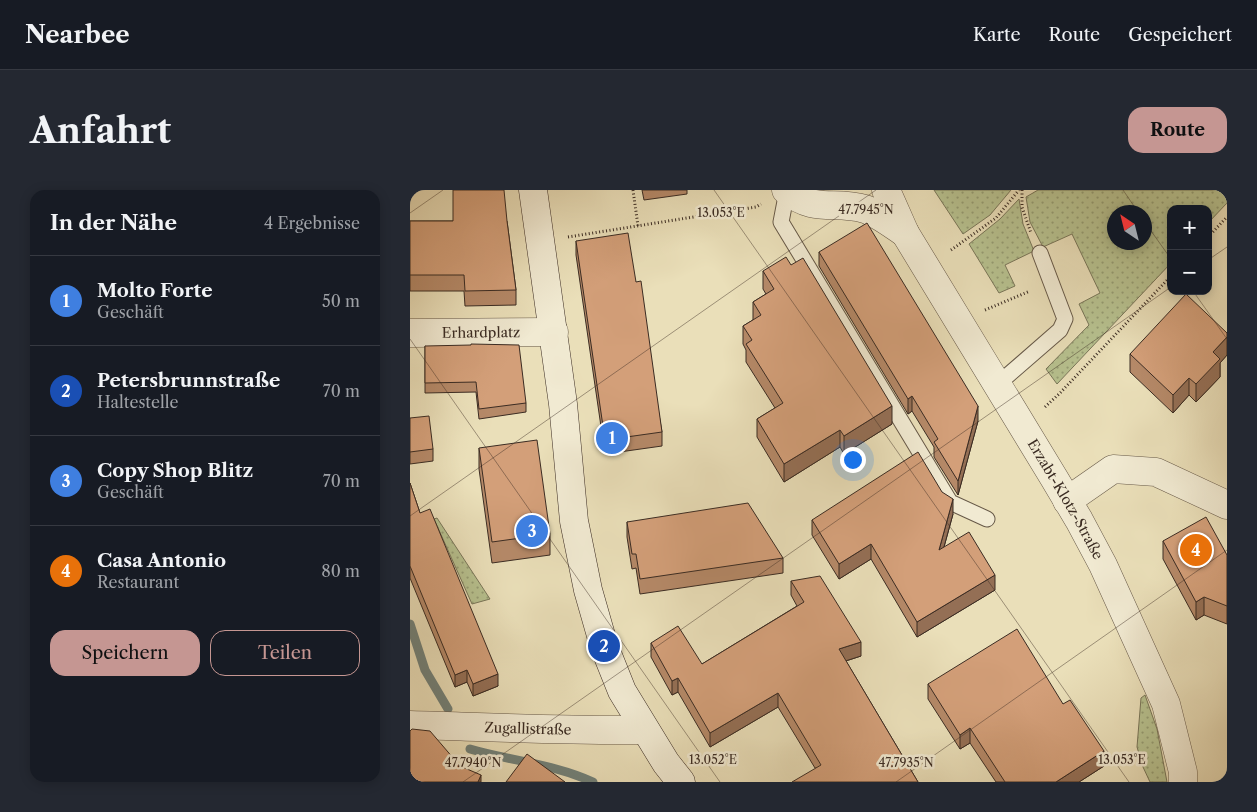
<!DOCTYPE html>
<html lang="de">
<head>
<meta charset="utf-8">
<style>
  :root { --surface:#171b24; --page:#242831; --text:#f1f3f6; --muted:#9ea1a6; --line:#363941; --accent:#c59692 }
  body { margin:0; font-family:"Libre Caslon Text",serif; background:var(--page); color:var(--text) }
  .controls { position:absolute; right:15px; top:15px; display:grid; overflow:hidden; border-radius:10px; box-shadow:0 2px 12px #0003 }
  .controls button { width:45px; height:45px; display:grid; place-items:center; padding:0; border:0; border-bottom:1px solid var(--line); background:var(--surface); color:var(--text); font:25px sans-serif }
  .compass { position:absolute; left:697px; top:15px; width:45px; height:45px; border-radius:50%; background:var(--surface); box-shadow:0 2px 12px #0003; rotate:325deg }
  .you { position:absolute; left:442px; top:269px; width:18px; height:18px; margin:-12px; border:4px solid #fff; border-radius:50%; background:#1a73e8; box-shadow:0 0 0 8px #1a73e833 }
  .badge { display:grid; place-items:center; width:32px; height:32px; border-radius:50%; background:var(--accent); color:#fff; font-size:16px; font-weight:700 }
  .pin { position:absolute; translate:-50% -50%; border:2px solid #fff; box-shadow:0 1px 5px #0006 }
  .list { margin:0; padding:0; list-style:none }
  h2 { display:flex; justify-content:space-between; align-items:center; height:65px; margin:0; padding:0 20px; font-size:21px }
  h2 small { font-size:16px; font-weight:400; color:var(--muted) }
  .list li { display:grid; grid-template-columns:32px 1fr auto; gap:15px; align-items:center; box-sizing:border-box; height:90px; padding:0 20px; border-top:1px solid var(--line) }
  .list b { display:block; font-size:19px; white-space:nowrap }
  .list p { margin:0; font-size:16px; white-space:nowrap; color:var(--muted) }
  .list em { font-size:16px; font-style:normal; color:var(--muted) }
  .actions { display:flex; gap:10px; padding:15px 20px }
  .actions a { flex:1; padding:11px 0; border:1px solid var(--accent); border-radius:15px; text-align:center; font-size:18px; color:var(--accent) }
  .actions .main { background:var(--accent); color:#111 }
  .map { position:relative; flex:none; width:817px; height:592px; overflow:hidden; border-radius:15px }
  header { display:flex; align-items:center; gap:30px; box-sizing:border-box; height:70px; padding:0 25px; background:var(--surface); border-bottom:1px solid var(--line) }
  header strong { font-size:24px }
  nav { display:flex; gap:28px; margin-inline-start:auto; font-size:18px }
  .intro { display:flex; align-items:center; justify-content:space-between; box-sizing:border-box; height:120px; padding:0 30px }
  h1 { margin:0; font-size:35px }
  .button { padding:12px 22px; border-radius:15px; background:var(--accent); color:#111; font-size:18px; font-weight:700 }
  main { display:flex; gap:30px; padding:0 30px }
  aside { flex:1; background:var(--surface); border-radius:15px; box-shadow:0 2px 12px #0003 }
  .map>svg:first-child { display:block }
  .green { fill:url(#green-dots); stroke:#797659; fill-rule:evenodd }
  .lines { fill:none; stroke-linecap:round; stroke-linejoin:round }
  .stream { stroke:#73827a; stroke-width:9 }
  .service-casing { stroke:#675948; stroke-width:17 }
  .minor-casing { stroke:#675948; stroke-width:29 }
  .secondary-casing { stroke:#3b2c23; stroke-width:29 }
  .path { stroke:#3b2c23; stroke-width:3; stroke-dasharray:1 2.5; stroke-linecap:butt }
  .service { stroke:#f1ead2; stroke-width:15 }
  .minor { stroke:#f1ead2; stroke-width:28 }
  .secondary { stroke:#f1ead2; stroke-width:28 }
  .wall { fill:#b58968; stroke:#3b2c23 }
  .shaded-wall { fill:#946f55; stroke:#3b2c23 }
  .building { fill:#d39f79; stroke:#3b2c23 }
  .ticks { fill:none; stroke:#3b2c23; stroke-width:1; stroke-opacity:0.45 }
  .labels { text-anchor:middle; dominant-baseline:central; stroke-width:5; stroke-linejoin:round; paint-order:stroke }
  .street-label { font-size:14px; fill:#3b2c23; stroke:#f1ead2 }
  .ticks-label { font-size:12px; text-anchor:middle; fill:#3b2c23; stroke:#f1ead2; stroke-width:5; stroke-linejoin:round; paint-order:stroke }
</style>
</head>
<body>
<header>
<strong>Nearbee</strong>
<nav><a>Karte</a><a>Route</a><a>Gespeichert</a></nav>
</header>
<div class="intro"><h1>Anfahrt</h1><a class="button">Route</a></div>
<main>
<aside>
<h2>In der Nähe<small>4 Ergebnisse</small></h2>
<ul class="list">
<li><span class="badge" style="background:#3f7fe0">1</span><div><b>Molto Forte</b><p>Geschäft</p></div><em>50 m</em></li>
<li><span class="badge" style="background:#1a4fb4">2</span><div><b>Petersbrunnstraße</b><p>Haltestelle</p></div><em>70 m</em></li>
<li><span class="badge" style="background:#3f7fe0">3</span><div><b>Copy Shop Blitz</b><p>Geschäft</p></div><em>70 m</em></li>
<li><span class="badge" style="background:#e8710a">4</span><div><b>Casa Antonio</b><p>Restaurant</p></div><em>80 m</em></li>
</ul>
<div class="actions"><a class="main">Speichern</a><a>Teilen</a></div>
</aside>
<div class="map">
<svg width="817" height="592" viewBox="0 0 817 592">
  <defs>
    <pattern id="green-dots" width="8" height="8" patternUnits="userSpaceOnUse" patternTransform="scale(1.25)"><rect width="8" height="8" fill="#b7c18f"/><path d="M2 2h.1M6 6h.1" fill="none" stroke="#969d74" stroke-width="1.8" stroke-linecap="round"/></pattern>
  </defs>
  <rect width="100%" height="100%" fill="#eadfb9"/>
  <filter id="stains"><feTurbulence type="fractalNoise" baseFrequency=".004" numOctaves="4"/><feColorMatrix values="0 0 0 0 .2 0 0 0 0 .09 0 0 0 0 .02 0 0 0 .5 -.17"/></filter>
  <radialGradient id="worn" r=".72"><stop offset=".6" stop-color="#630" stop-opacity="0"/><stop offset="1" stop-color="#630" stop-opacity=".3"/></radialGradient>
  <g class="green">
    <path d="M 524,0 L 601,0 L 580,25 L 553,44 Z"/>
    <path d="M 628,0 L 817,0 L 817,13 L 798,33 L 798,19 L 761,19 L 761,73 L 647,194 L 636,179 L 679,135 L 669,114 L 690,103 L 662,44 L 633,57 L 620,32 L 616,7 ZM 704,22 L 734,22 L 734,52 L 704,52 Z"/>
    <path d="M 609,9 L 613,34 L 624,61 L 595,75 L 605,96 L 589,103 L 559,54 L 590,29 Z"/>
    <path d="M 27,328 L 80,409 L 62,414 L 24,329 Z"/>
    <path d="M 735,505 L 747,539 L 757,592 L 740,592 L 733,577 L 727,557 L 731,508 Z"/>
  </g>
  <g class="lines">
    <g class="stream">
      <path d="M 0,434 L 15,480 L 38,519"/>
      <path d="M 60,559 C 101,571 144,574 183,592"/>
    </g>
    <defs>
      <g id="service">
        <path d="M 377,1 L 371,32 L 540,312 L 577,329"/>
        <path d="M 588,194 L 650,140 L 655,129 L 630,63"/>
      </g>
      <g id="minor">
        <path d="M 376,0 C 406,24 423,10 455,19 C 467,23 484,36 495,43"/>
        <path id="s1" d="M 476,0 L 495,43 L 644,288 L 669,330 L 693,375 L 756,514 L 773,582 L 773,592"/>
        <path id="s2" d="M 0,143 L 144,142"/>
        <path d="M 657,311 L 703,279 L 746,282 L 817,315"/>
        <path id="s3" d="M 0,535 C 78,537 156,541 234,540"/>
      </g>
      <path id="secondary" d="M 123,0 L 153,214 L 164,331 L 178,400 L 194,456 L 212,501 L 256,573 L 271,592"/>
    </defs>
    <use href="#service" class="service-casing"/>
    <use href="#minor" class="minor-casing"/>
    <use href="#secondary" class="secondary-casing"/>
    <g class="path">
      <path d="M 223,0 L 228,36"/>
      <path d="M 612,0 L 612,17 L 621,43"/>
      <path d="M 158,47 L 346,17 L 351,14"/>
      <path d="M 798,47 L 817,27"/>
      <path d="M 541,60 L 586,28 L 609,0"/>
      <path d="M 575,120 L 620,101"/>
      <path d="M 635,217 L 650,203 L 761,86"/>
    </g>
    <use href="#service" class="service"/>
    <use href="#minor" class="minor"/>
    <use href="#secondary" class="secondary"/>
  </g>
  <g class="wall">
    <path d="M 232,0 L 277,0 L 277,4 L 234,10 Z"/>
    <path d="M 0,31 L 97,31 L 106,100 L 106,115 L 55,116 L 54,101 L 0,101 Z"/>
    <path d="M 166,51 L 226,92 L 252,242 L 252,256 L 195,264 L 166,65 Z"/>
    <path d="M 409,62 L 568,231 L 548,305 L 524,267 L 524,257 L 502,221 L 498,224 L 409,76 Z"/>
    <path d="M 353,81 L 482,234 L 434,264 L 430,257 L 374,292 L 347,247 L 347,229 L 365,218 L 336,172 L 336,160 L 333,154 L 333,136 L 343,130 L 343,112 L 356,104 L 353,99 Z"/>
    <path d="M 817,143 L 817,165 L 810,173 L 810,187 L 786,212 L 779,205 L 763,223 L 720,182 L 720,164 Z"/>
    <path d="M 15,156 L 116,213 L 116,222 L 69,229 L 66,202 L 15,203 Z"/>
    <path d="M 0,228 L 23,259 L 23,271 L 0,274 Z"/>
    <path d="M 69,258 L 140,344 L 140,365 L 82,373 L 69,279 Z"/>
    <path d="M 0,293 L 10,323 L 88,496 L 63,506 L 57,492 L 45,497 L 0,388 Z"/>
    <path d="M 543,324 L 534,357 L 585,400 L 507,447 L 461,369 L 429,389 L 402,345 L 402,330 Z"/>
    <path d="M 217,332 L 373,368 L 373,383 L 230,404 L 226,378 L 222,379 L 217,347 Z"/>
    <path d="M 753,351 L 817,365 L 817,434 L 794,425 L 786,430 L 753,369 Z"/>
    <path d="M 381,391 L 451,466 L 436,471 L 508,592 L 405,578 L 368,517 L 300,557 L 268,502 L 262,505 L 241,467 L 241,453 L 292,474 L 387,416 L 381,405 Z"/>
    <path d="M 518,494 L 653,514 L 694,576 L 669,592 L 586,592 L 560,553 L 550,559 L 518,509 Z"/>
    <path d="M 0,541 L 50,576 L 71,592 L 0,592 Z"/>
  </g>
  <g class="shaded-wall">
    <path d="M 817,147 L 817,165 L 810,173 L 810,187 L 786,212 L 786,194 L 803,162 Z"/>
    <path d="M 779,188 L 779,205 L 763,223 L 763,205 Z"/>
    <path d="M 502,206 L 502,221 L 498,224 L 498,209 Z"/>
    <path d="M 482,216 L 482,234 L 434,264 L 434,246 Z"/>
    <path d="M 568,216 L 568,231 L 548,305 L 548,291 Z"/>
    <path d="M 430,240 L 430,257 L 374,292 L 374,274 Z"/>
    <path d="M 543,309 L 543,324 L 529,375 L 529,360 Z"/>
    <path d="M 461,354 L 461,369 L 429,389 L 429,374 Z"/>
    <path d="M 585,385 L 585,400 L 507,447 L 507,432 Z"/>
    <path d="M 794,407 L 794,425 L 786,430 L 786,412 Z"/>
    <path d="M 451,452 L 451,466 L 429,473 L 429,459 Z"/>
    <path d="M 57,480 L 57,492 L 45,497 L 45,485 Z"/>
    <path d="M 88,484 L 88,496 L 63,506 L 63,494 Z"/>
    <path d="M 268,488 L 268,502 L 262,505 L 262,491 Z"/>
    <path d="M 368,503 L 368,517 L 300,557 L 300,543 Z"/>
    <path d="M 560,538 L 560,553 L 550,559 L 550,545 Z"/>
    <path d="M 694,561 L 694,576 L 669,592 L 646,592 Z"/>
    <path d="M 71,585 L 71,592 L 68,592 Z"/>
  </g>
  <g class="building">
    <path d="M 43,0 L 94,0 L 97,31 L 106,100 L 55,101 L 54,85 L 0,85 L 0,31 L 43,31 Z"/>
    <path d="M 457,33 L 568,216 L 548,291 L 524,252 L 528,249 L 502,206 L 498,209 L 409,62 Z"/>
    <path d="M 218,43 L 226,92 L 231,91 L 252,242 L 195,250 L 166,51 Z"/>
    <path d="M 376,67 L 381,75 L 393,68 L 482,216 L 434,246 L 430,240 L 374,274 L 347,229 L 373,213 L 336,154 L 342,150 L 333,136 L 351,125 L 343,112 L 364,99 L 353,81 Z"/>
    <path d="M 776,104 L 817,143 L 817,147 L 803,162 L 810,169 L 786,194 L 779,188 L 763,205 L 720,164 Z"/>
    <path d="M 61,154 L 109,155 L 116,213 L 69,219 L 66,192 L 15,193 L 15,156 L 61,155 Z"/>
    <path d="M 19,226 L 23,259 L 0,262 L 0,228 Z"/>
    <path d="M 127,250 L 140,344 L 82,352 L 69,258 Z"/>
    <path d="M 508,262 L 532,302 L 543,309 L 529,360 L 559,342 L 585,385 L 507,432 L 461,354 L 429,374 L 402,330 Z"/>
    <path d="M 0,293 L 10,323 L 20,319 L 88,484 L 63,494 L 57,480 L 45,485 L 0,376 Z"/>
    <path d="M 338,313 L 373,368 L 230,389 L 226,364 L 222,364 L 217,332 Z"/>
    <path d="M 796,327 L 817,365 L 817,416 L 794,407 L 786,412 L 753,351 Z"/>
    <path d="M 410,386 L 451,452 L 429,459 L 508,592 L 382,592 L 411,575 L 368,503 L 300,543 L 268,488 L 262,491 L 241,453 L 268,436 L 292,474 L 394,412 L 381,391 Z"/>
    <path d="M 607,439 L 653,514 L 660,510 L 694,561 L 646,592 L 595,592 L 560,538 L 550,545 L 518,494 Z"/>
    <path d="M 2,539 L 20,541 L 50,576 L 71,585 L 68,592 L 8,592 L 0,589 L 0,541 Z"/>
    <path d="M 117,564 L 155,592 L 96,592 Z"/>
  </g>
  <path class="ticks" d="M 304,0 L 719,592M 713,0 L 728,22M 0,23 L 33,0M 734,31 L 761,69M 798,70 L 817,57M 783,101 L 817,149M 0,149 L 310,592M 0,326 L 466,0M 53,592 L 761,97M 486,592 L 817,360"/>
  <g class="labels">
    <g class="street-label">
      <text stroke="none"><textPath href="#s2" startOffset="71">Erhardplatz</textPath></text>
      <text stroke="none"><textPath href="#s1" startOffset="358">Erzabt-Klotz-Straße</textPath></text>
      <text stroke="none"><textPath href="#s3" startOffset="118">Zugallistraße</textPath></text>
    </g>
  </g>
  <g class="ticks-label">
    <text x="456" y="24">47.7945°N</text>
    <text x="311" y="27">13.053°E</text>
    <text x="303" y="574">13.052°E</text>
    <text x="712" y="574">13.053°E</text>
    <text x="63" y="577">47.7940°N</text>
    <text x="496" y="577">47.7935°N</text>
  </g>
  <rect width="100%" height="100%" filter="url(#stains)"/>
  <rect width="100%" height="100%" fill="url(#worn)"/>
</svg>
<div class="controls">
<button>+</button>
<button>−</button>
</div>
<svg class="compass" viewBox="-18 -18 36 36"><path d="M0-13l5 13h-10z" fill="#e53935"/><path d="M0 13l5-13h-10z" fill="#9ea1a6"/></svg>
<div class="you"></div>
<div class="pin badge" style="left:202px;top:248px;background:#3f7fe0">1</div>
<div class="pin badge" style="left:194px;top:456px;background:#1a4fb4">2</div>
<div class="pin badge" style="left:122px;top:341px;background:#3f7fe0">3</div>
<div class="pin badge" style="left:786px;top:360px;background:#e8710a">4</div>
</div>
</main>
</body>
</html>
